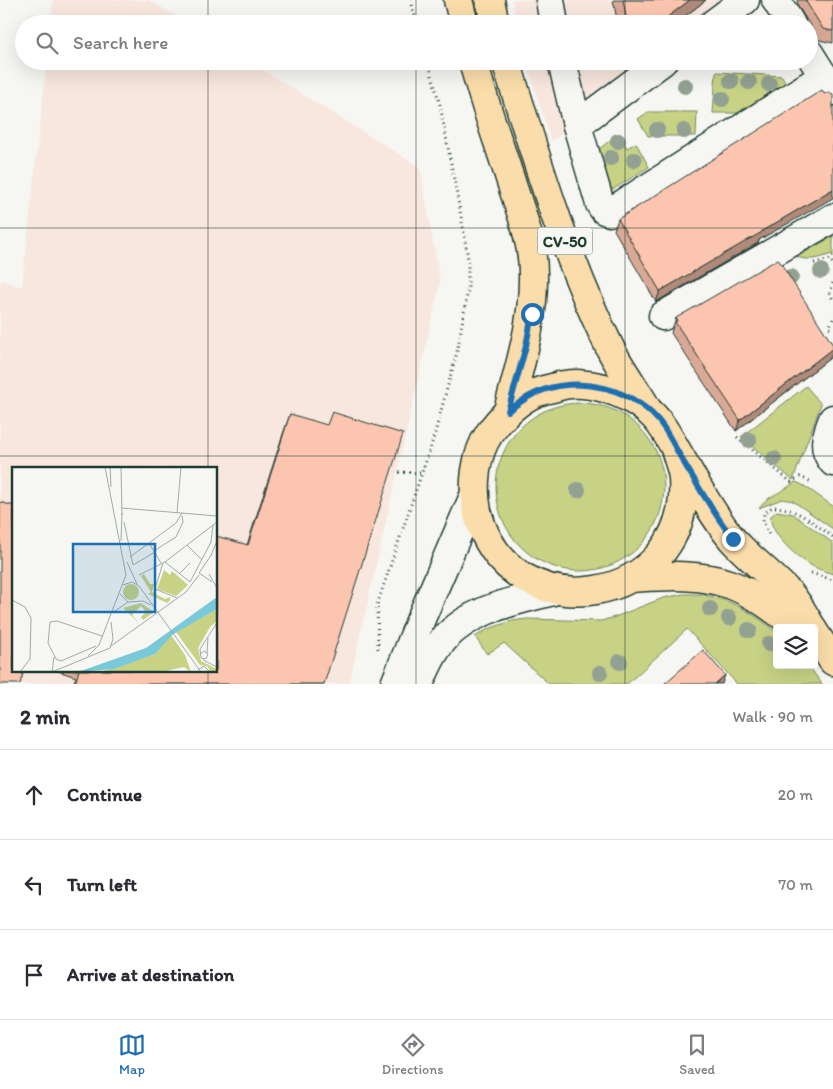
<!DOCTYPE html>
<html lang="en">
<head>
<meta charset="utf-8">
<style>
  :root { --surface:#fff; --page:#f7f7f7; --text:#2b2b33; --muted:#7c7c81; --line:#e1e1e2; --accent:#1f6fb2 }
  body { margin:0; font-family:Itim,sans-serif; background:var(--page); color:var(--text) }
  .controls { position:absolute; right:15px; bottom:15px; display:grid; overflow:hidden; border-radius:5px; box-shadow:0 5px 20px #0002 }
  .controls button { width:45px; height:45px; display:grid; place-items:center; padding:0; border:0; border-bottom:1px solid var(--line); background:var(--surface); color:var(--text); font:25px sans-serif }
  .stop { position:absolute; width:15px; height:15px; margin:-11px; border:4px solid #1f6fb2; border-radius:50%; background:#fff }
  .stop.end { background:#1f6fb2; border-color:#fff; box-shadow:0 1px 5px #0008 }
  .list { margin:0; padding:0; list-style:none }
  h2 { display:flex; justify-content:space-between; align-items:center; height:65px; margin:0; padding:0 20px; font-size:21px }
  h2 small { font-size:16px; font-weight:400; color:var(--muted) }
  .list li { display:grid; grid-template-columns:32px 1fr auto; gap:15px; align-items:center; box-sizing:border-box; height:90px; padding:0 20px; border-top:1px solid var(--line) }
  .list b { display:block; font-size:19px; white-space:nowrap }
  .list em { font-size:16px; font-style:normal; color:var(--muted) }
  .icon { flex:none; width:28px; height:28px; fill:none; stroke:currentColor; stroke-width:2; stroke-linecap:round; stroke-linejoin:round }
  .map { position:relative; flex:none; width:833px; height:684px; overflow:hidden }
  .search { position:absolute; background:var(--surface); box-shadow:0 5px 20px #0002; left:15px; right:15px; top:15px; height:55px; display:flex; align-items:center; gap:12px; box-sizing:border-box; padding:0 18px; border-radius:28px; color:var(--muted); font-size:19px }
  .sheet { height:335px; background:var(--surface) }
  nav { display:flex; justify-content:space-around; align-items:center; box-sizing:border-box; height:70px; border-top:1px solid var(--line); background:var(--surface); font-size:14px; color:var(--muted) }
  nav a { display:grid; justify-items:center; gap:2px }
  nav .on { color:var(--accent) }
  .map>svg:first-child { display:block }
  .built { fill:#f8e7de; fill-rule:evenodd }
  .green { fill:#c7d285; stroke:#73885c }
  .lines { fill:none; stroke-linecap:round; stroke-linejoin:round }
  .street-casing { stroke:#1f3d34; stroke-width:31 }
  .secondary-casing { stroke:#1f3d34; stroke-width:31 }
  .primary-casing { stroke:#1f3d34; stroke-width:31 }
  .path { stroke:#1f3d34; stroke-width:3; stroke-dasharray:1 4; stroke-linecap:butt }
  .street { stroke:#f6f6f2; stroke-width:28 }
  .secondary { stroke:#f6f6f2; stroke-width:28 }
  .primary { stroke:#fbddab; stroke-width:28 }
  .tree { fill:#92a192 }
  .wall { fill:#d9a996; stroke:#1f3d34 }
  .shaded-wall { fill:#b08a7a; stroke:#1f3d34 }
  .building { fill:#fcc5af; stroke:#1f3d34 }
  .route { stroke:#1f6fb2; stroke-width:6 }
  .grid { fill:none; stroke:#1f3d34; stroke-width:1; stroke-opacity:0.55 }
  .labels { text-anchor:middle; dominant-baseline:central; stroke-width:4; stroke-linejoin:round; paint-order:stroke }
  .shield { fill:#f6f6f2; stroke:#60746d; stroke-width:1 }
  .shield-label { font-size:16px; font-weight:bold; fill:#1f3d34 }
  .inset-road { fill:none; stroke:#a0aca6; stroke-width:1 }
  .view { fill:#1f6fb2; fill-opacity:0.15; stroke:#1f6fb2; stroke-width:2.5 }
  .inset-edge { fill:none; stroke:#1f3d34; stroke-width:2.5 }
</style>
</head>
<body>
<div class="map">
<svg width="833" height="684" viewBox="0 0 833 684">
  <rect width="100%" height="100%" fill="#f6f6f2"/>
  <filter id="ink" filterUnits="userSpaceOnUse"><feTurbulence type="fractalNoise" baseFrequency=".02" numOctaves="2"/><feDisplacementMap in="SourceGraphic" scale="10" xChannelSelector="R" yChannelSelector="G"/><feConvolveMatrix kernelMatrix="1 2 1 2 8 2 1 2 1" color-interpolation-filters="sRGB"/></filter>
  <g filter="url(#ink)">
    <g class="built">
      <path d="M 53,0 L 149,0 L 188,24 L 51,24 Z"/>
      <path d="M 512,0 L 745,0 L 713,24 L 517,24 Z"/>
      <path d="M 47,61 L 248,61 L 420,167 L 440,283 L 349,684 L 0,684 L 0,284 L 1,280 L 22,287 ZM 14,468 L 216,468 L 216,670 L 14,670 Z"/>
      <path d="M 526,61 L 663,61 L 577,125 L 551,141 Z"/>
    </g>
    <g class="green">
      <path d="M 716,72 L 782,76 L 786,83 L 738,113 L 713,113 Z"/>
      <path d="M 648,112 L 697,112 L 696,136 L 648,136 L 638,119 Z"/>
      <path d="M 619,133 L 627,148 L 636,143 L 649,167 L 612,190 L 598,150 Z"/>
      <path d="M 833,236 L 833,257 L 831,254 C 820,259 808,261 797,257 Z"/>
      <path d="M 806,386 L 821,404 L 793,480 L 741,437 Z"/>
      <circle cx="580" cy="487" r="84"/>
      <path d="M 795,482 C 803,483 823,500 833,506 L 833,529 L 793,501 L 782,499 L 759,508 C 770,494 782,493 795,482 Z"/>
      <path d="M 777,511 L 793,514 L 833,543 L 833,574 C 827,572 820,570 814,567 C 797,558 772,536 770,517 Z"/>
      <path d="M 684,594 C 721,593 749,609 777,633 L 777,665 L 808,665 L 822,684 L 737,684 L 687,629 L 627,684 L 549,684 L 504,643 L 487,654 L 475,637 L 488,629 L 512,621 L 526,619 L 601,621 L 615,617 L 663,598 Z"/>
    </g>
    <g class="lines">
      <defs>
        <g id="street">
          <path d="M 550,0 L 554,24"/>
          <path d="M 776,0 L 791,24"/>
          <path d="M 713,24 L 745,0"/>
          <path d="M 809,53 L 833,91"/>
          <path d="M 562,61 L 577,125 L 600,204 L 604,210 L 610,212 L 824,76"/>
          <path d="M 577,125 L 663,61"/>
          <path d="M 663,316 L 833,218"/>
          <path d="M 833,419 C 827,434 821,448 833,462"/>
        </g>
        <g id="secondary">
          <path d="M 395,684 L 420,621 L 474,496"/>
          <path d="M 419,684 C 426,668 433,651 445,638 C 474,607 518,601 556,590"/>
        </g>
        <g id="primary">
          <path d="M 458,0 L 464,24"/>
          <path d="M 490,0 L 495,24"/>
          <path d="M 473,61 C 484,104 500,146 513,188 C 522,215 533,244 533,273 C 534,323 520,363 508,411"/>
          <path d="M 506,61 C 536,158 566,260 611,350 C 621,369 634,387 645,405"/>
          <path d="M 675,448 C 677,457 682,468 683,478 C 692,607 508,637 477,511 C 472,487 475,455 489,434 C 500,418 517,401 535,393 C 541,390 549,389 556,387 C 571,382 590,384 604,388 C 620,393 634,399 647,410 C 661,421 669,438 678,453 C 695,482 711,513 732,539 C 750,559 772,575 790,594 C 799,604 805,617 812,628"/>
          <path d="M 632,578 C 664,576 698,573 729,584 C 754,593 777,611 798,628"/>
          <path d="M 814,632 L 833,661"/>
        </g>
      </defs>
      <use href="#street" class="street-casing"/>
      <use href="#secondary" class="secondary-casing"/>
      <use href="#primary" class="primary-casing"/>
      <g class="path">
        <path d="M 411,0 L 417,24"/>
        <path d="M 814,263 L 830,259 L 833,264"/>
        <path d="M 833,283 L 830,293 L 833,300"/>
        <path d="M 833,319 L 829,328 L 833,330"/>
        <path d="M 737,437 L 791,482 L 800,477 L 812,482"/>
        <path d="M 399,472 L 423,473"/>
        <path d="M 769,534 L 763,521 L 764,514 L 772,507 C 796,507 815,524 833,537"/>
        <path d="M 811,573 L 833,580"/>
        <path d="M 378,649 L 377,605 L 433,440 L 457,352 L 468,290 L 468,259 L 463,227 L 440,105 L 428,61"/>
      </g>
      <use href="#street" class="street"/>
      <use href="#secondary" class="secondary"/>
      <use href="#primary" class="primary"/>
    </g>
    <g class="tree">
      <circle cx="731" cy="81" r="8"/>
      <circle cx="749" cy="82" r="8"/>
      <circle cx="769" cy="84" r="8"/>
      <circle cx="685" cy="86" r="8"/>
      <circle cx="722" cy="99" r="8"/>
      <circle cx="657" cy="130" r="8"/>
      <circle cx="684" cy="131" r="8"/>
      <circle cx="618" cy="141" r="8"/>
      <circle cx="611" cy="158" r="8"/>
      <circle cx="634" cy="160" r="8"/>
      <circle cx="821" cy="271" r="8"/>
      <circle cx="791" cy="277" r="8"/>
      <circle cx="749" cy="440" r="8"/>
      <circle cx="774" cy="459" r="8"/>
      <circle cx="578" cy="490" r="8"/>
      <circle cx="710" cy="609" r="8"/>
      <circle cx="729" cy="618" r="8"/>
      <circle cx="749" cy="630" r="8"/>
      <circle cx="769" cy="644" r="8"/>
      <circle cx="620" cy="662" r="8"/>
      <circle cx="600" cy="673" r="8"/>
    </g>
    <g class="wall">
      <path d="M 613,0 L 706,0 L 675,24 L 618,24 Z"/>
      <path d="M 797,0 L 833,0 L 833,43 L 819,40 L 798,6 Z"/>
      <path d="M 825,94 L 758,243 L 656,302 L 614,230 L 618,219 Z"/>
      <path d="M 676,318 L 830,358 L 736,431 L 671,333 L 672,330 L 672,329 Z"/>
      <path d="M 290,414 L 324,684 L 73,684 L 76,677 L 55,670 L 216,670 L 247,545 L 283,434 Z"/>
    </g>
    <g class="shaded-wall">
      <path d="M 690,0 L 706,0 L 675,24 L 658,24 Z"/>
      <path d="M 833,189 L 833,198 L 759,240 L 758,243 L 656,302 L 660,291 Z"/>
      <path d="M 833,348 L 833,351 L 830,358 L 736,431 L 740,420 Z"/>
      <path d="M 725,675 L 722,684 L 715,684 Z"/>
    </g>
    <g class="building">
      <path d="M 623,0 L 690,0 L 658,24 L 632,24 L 627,22 Z"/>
      <path d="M 805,0 L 833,0 L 833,31 L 823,29 Z"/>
      <path d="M 822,90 L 825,94 L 828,92 L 833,94 L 833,189 L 762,231 L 762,232 L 660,291 L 618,219 Z"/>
      <path d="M 778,259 L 833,345 L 833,348 L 740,420 L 675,322 L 677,321 L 676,318 Z"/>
      <path d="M 332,412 L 403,434 L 324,684 L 75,684 L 79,670 L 216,670 L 216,536 L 248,545 L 290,414 L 327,425 Z"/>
      <path d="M 0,502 L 14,506 L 14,670 L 24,670 L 20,684 L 0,684 Z"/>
      <path d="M 703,650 L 725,675 L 715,684 L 664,684 Z"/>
    </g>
  </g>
  <g class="lines" filter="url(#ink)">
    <path class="route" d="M 532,314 L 526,346 L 508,411 C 516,405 525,398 534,394 C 577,373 637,388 664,428 C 673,442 680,457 689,471 C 703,495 717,517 733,539"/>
  </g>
  <path class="grid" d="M 208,0 L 208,24M 416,0 L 416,24M 625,0 L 625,24M 208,61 L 208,468M 416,61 L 416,684M 625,61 L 625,684M 0,228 L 833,228M 0,456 L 833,456M 208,670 L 208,684"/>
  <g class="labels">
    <rect class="shield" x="537.5" y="227.5" width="55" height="27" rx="4"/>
    <g class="shield-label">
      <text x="565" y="241">CV-50</text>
    </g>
  </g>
  <g transform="translate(12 467)">
    <rect width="205" height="205" fill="#f6f6f2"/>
    <path d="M 152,103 L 158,108 L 160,104 L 176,118 L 164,129 L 145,122 ZM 132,107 L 138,117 L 142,117 L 140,125 L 153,132 L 158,130 L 158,133 L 155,136 L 136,127 L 139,125 L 129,109 ZM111 125a8 8 0 1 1 16 0a8 8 0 1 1-16 0ZM 129,136 L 142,145 L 131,153 L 129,150 L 134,145 L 129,139 L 120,148 L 127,156 L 111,141 ZM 205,142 L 205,154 L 198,160 L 186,181 L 189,194 L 205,202 L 205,205 L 199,205 L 195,199 L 188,198 L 164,165 ZM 159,168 L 173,188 L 179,205 L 172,200 L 149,205 L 89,205 L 143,187 Z" fill="#c7d285"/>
    <path d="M 205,130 L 205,142 L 160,168 L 143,187 L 102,202 L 66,205 L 134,181 Z" fill="#7ac9d8"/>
    <path class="inset-road" d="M 98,0 L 99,20M 109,0 L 110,48M 109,41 L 205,49M 165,46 L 169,0M 112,55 L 121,98 L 143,85M 109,74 L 110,46M 137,76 L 149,96M 175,78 L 190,93M 142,84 L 164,70 L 171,55 L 170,49M 200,87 L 187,106 L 200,115M 199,88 L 205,74M 118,90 L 164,56 L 170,46M 115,95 L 125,117M 153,95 L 178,115 L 199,75 L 201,58M 151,96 L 143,122 L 165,131M 167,107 L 178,96M 197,107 L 205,121M 127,108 L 153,95 L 205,55M 111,118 L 120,115 L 127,119 L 189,205M 108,127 L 116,135 L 131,134 L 139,138M 0,133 L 13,140 L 19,151 L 18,192 L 8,205M 103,144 L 116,135M 84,179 L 49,194 L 44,192 L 36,176 L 38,155 L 45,154 L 90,169M 99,179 L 174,125 L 187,108M 195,186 L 196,171M 188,187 L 192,184 L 196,187 L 194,192 L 189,191M 76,189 L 87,178 L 114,108 L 93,0M 189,191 L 188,182 L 205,156M 191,193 L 205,200M 186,203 L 192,199 L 198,205M 40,205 L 42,190M 40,205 L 98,181 L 101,172 L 99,155"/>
    <path class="view" d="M 61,77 L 143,77 L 143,145 L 61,145 Z"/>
    <rect width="205" height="205" class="inset-edge"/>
  </g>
</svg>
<div class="controls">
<button><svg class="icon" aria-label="layers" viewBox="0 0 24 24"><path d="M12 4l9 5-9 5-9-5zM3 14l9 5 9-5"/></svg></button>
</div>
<div class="stop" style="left:532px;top:314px"></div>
<div class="stop end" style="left:733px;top:539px"></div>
<div class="search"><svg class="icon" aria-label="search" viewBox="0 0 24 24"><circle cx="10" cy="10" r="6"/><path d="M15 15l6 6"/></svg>Search here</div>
</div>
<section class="sheet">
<h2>2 min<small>Walk · 90 m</small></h2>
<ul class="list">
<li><svg class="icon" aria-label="ahead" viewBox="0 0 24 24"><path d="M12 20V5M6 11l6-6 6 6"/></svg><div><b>Continue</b></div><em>20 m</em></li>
<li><svg class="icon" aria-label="left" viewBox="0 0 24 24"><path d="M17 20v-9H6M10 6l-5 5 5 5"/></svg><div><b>Turn left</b></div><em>70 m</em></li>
<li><svg class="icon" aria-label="arrive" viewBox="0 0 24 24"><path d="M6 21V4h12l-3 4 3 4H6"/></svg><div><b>Arrive at destination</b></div></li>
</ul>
</section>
<nav>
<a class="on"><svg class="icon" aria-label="map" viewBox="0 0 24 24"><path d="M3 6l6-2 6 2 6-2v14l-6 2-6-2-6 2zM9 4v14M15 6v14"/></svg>Map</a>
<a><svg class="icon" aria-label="directions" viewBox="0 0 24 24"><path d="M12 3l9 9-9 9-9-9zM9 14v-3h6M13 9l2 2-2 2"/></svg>Directions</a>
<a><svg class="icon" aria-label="saved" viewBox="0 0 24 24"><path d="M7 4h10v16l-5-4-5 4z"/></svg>Saved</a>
</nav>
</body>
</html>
